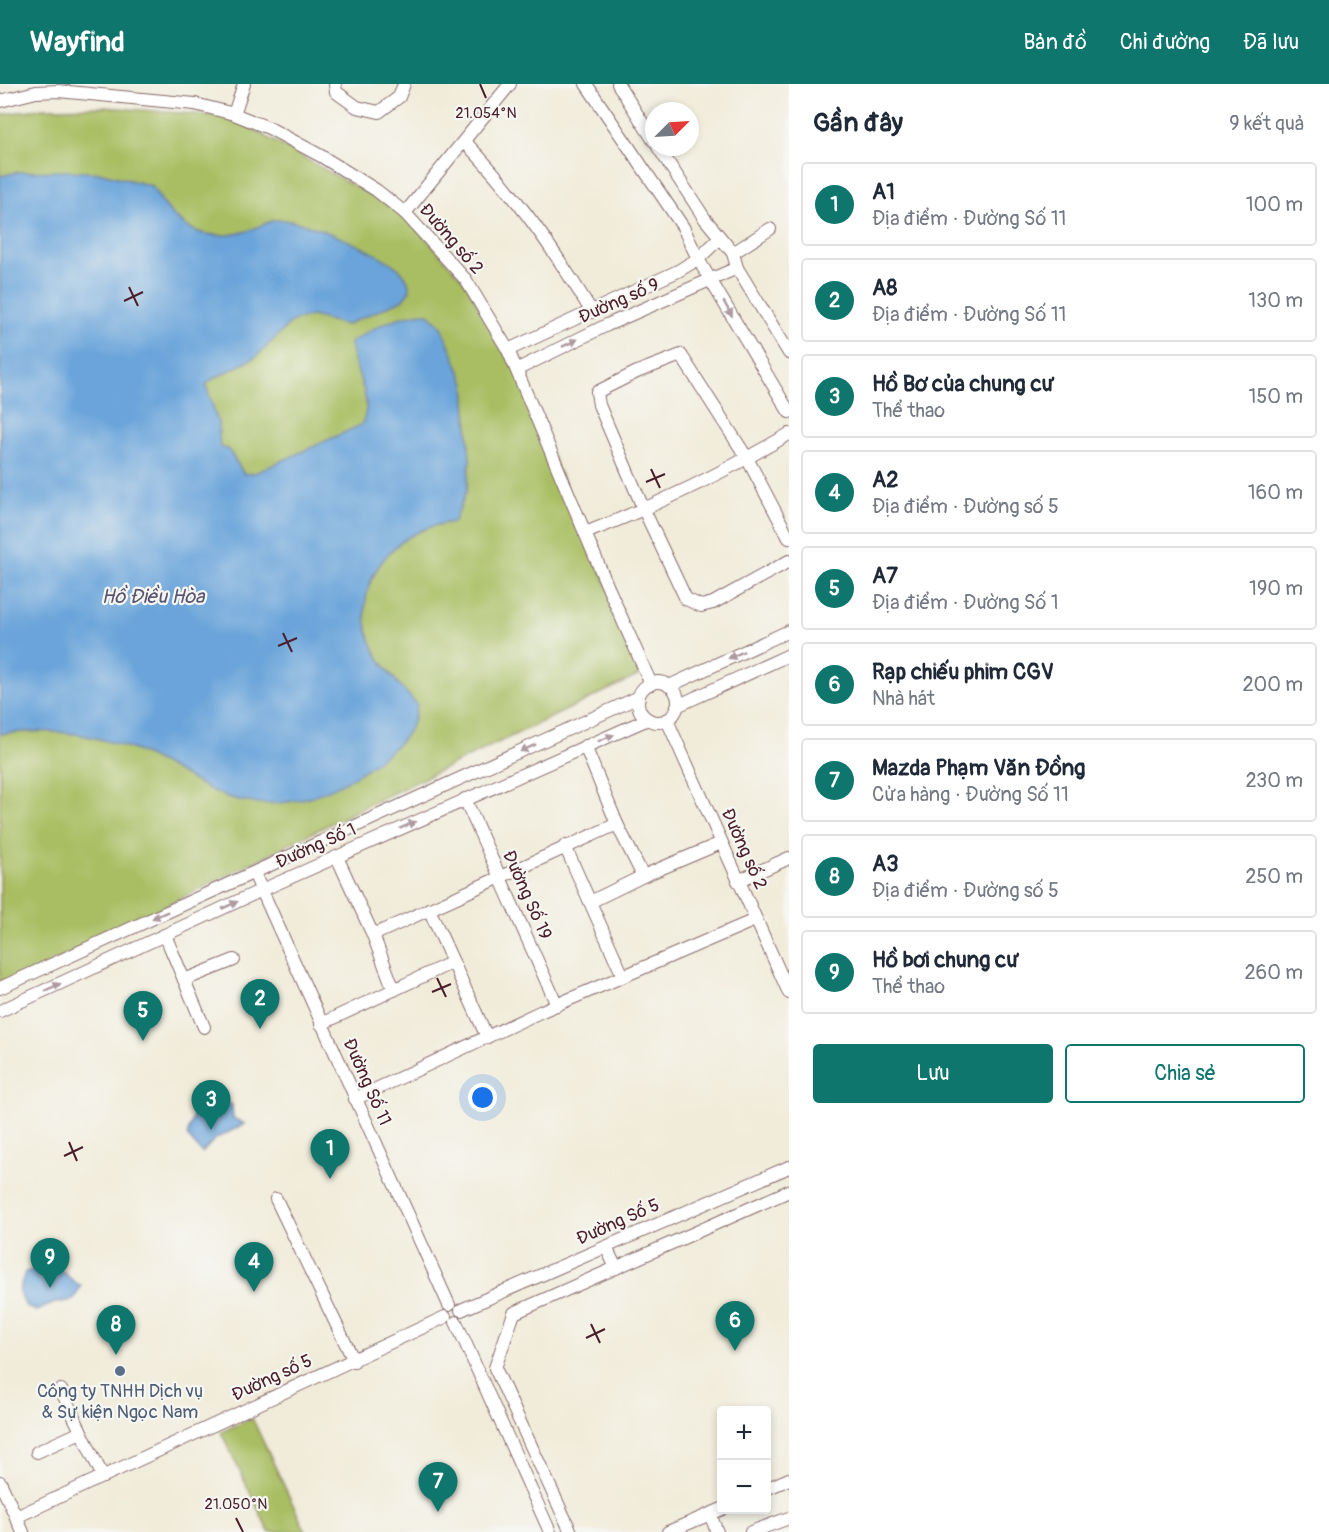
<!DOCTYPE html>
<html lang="vi">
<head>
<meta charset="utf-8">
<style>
  :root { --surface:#fff; --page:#f6f6f7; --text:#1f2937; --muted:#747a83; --line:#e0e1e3; --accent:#0f766e }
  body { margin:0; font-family:Pangolin,sans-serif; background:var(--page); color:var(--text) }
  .controls { position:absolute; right:18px; bottom:18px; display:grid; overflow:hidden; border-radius:6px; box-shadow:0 3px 9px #0003 }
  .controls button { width:54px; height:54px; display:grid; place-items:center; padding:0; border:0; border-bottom:2px solid var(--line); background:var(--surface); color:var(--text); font:30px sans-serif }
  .compass { position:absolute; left:645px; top:18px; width:54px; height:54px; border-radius:50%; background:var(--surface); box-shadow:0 3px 9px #0003; rotate:66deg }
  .you { position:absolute; left:483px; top:1014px; width:21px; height:21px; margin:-15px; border:4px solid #fff; border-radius:50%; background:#1a73e8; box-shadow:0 0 0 9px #1a73e833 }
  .badge { display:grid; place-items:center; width:39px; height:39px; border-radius:50%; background:var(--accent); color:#fff; font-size:20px; font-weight:700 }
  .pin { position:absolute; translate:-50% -50px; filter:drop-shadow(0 2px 3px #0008) }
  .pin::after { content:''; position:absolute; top:32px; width:21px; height:18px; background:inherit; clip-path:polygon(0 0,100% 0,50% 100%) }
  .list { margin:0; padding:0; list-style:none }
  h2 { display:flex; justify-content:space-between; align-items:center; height:78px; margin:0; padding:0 24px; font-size:26px }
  h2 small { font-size:20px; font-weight:400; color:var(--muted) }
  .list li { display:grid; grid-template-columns:39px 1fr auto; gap:18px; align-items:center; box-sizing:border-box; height:84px; margin:0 12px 12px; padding:0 12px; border:2px solid var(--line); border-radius:6px }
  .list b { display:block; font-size:22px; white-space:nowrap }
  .list p { margin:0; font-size:20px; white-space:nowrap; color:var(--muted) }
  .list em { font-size:20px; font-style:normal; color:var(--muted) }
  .actions { display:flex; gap:12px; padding:18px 24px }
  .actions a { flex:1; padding:14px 0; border:2px solid var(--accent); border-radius:6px; text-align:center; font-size:21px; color:var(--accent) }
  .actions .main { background:var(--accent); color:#fff }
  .map { position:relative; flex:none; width:789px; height:1448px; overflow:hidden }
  header { display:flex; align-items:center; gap:36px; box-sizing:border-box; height:84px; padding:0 30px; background:var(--accent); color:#fff }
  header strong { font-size:28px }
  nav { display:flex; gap:33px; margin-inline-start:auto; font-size:21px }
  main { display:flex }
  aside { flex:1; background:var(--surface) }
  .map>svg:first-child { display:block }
  .green { fill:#a9be62; stroke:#7a6e46; stroke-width:1.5 }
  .water { fill:#6aa4da; stroke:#5a6282; stroke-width:1.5 }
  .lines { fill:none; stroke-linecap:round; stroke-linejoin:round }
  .minor-casing { stroke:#846768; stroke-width:14 }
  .minor { stroke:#fff; stroke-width:12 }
  .oneway { fill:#ae9aa0 }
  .ticks { fill:none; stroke:#4a1f2b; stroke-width:2 }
  .service-dot { fill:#5c6f8a; stroke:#f6f6f2; stroke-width:2 }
  .labels { text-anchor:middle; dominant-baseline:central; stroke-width:4.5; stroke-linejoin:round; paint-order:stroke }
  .street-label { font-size:18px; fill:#4a1f2b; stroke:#f6f6f2 }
  .service-label { font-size:18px; fill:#4e5e75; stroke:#f6f6f2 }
  .water-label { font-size:20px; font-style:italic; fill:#575471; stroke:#f6f6f2 }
  .ticks-label { font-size:15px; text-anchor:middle; fill:#4a1f2b; stroke:#f6f6f2; stroke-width:4.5; stroke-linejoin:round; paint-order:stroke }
</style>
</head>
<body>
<header>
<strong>Wayfind</strong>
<nav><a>Bản đồ</a><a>Chỉ đường</a><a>Đã lưu</a></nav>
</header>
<main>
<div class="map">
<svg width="789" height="1448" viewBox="0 0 789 1448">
  <rect width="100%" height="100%" fill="#f6f6f2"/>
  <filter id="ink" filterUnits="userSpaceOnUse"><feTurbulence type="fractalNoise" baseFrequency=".0167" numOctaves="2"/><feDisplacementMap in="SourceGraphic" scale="12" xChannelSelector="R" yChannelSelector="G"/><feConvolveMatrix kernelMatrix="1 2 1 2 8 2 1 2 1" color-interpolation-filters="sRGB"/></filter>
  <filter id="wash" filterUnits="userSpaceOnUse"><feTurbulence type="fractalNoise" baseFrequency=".008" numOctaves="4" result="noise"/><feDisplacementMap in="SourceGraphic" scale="24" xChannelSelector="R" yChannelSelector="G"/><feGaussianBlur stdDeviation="1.35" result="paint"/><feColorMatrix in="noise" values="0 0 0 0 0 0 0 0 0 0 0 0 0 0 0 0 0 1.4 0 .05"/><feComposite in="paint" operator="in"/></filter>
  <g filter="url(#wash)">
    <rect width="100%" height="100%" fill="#f1ecda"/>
    <g class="green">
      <path d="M 105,23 L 231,33 L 404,130 L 464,197 L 516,286 L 644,589 L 372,719 L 0,905 L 0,31 L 44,24 Z"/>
      <path d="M 252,1334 L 306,1448 L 269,1448 L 221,1348 Z"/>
    </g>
    <g class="water">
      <path d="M 69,87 L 102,89 L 152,102 C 174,140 198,160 244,148 C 257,145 271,134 283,136 C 309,138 386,170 403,189 C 408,194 409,200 410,206 L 402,216 L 346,241 L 312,232 L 293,237 L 256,273 L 213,295 L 206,301 L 218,339 L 220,363 L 228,365 L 244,390 L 255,389 L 361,341 C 376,317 353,286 350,259 C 372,244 401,229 428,229 L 442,243 L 465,300 L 470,376 L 467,406 L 454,438 C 390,444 344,506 375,567 C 385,587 403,604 417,621 C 414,650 396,663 373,680 C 326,714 271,733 215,708 C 188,695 162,677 134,666 C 86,648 51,644 0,650 L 0,92 L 18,88 Z"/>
      <path d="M 226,1018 L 232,1021 L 233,1034 L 245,1040 L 215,1055 L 202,1069 L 187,1052 L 194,1027 L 211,1027 L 217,1021 Z"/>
      <path d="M 52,1180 C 63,1186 69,1195 81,1202 L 73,1216 L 55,1219 L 36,1227 L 26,1223 L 19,1207 L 25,1188 Z"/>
    </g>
  </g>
  <g filter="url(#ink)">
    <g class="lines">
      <defs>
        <g id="minor">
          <path d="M 335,0 L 336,8 L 357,23 L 379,28 L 399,13 L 404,0"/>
          <path d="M 586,0 L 683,143 L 698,175 L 789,328"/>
          <path d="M 618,0 L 654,57"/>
          <path d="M 0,17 L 36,8 L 58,7 L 195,20 L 234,30 L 269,44 L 321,72 L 376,106 L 405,129 L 466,196 L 508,266 L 607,501 L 651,600"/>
          <path d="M 234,30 L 244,0"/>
          <path d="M 464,57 C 515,109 554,166 592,228"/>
          <path d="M 658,63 L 705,135 L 733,169 L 737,184 L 789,269"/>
          <path d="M 405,129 L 510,0"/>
          <path d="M 733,169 L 770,145"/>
          <path d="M 508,266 L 678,187 L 698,175 L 720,154"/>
          <path d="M 518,285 L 607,241 L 737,184"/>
          <path d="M 585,449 C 656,422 723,389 789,350"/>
          <path d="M 789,454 L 747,374 L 681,271 L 637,288 L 597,308 L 599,321 L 644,426 L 686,515 L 701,522 L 713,519 L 789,477"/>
          <circle cx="658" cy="618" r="20"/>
          <path d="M 669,602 L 789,547"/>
          <path d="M 677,622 L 789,571"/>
          <path d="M 667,636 L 789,909"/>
          <path d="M 585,662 L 617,740 L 643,792 L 721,759"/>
          <path d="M 465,715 L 557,921"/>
          <path d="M 565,762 L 623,892"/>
          <path d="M 337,773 L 373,851 L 394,906"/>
          <path d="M 254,789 L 449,1221"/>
          <path d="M 738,797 L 789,774"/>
          <path d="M 590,818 L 643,792"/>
          <path d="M 429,825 L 487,953"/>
          <path d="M 165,851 L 204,943"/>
          <path d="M 373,851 L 617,740"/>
          <path d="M 184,896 L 234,876"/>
          <path d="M 0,904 L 639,613"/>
          <path d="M 0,927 L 262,806 L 648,635"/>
          <path d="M 321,940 L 453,878"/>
          <path d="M 355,1015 L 542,927 L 755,836"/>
          <path d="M 276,1115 L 354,1277"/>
          <path d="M 606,1163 L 616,1184"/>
          <path d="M 461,1226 L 789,1083"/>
          <path d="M 456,1238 L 550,1448"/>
          <path d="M 61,1306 L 103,1393"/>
          <path d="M 37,1368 L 81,1348"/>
          <path d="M 0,1398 L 23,1448"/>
          <path d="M 766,1405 L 789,1395"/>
          <path d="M 710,1430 L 717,1448"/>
          <path d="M 16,1433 L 445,1233"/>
          <path d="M 571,1448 L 495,1284 L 514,1229 L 789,1107"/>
          <path d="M 668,1448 L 722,1425"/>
          <path d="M 751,1448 L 789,1434"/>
        </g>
      </defs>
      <use href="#minor" class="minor-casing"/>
      <use href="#minor" class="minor"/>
    </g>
    <defs><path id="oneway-solid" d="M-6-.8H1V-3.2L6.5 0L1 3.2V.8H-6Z" transform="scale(1.5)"/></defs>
    <g class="oneway">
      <use href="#oneway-solid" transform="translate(728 225) rotate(60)"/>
      <use href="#oneway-solid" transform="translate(570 259) rotate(-26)"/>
      <use href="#oneway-solid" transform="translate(736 571) rotate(155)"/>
      <use href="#oneway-solid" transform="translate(606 654) rotate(-23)"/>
      <use href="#oneway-solid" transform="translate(528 664) rotate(156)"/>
      <use href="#oneway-solid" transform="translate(408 741) rotate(-24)"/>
      <use href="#oneway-solid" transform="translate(230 821) rotate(-25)"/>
      <use href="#oneway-solid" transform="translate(160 831) rotate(156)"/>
      <use href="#oneway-solid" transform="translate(53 903) rotate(-24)"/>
    </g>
  </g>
  <path class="ticks" d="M 480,0 L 486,14M 129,203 L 138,222M 124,217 L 143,208M 651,385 L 660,404M 646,398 L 665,390M 283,549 L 292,568M 278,562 L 297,554M 437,894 L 446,913M 432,908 L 451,900M 69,1058 L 77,1077M 64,1072 L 83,1063M 591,1240 L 600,1259M 586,1254 L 605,1245M 236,1434 L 243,1448"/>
  <circle class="service-dot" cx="120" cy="1287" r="6"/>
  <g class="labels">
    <g class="street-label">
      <text transform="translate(451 155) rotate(49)">Đường số 2</text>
      <text transform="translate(619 217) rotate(-24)">Đường số 9</text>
      <text transform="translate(316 762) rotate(-24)">Đường Số 1</text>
      <text transform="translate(744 765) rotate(66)">Đường số 2</text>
      <text transform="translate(527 811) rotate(66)">Đường Số 19</text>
      <text transform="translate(367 998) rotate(66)">Đường Số 11</text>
      <text transform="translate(618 1138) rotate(-24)">Đường Số 5</text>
      <text transform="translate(272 1294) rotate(-25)">Đường số 5</text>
    </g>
    <g class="service-label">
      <text x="120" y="1307">Công ty TNHH Dịch vụ<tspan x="120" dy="21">&amp; Sự kiện Ngọc Nam</tspan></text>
    </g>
    <g class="water-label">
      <text x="153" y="512">Hồ Điều Hòa</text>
    </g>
  </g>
  <g class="ticks-label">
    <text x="486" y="34">21.054°N</text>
    <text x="236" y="1425">21.050°N</text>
  </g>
</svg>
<div class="controls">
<button>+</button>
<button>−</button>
</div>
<svg class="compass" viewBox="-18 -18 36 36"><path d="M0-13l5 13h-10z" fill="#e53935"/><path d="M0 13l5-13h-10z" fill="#747a83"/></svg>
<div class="you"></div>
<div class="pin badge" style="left:330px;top:1095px">1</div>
<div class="pin badge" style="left:260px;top:945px">2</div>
<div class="pin badge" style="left:211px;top:1046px">3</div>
<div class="pin badge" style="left:254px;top:1208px">4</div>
<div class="pin badge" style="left:143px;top:957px">5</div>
<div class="pin badge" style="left:735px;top:1267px">6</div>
<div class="pin badge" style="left:438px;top:1428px">7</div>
<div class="pin badge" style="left:116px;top:1271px">8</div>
<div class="pin badge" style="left:50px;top:1204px">9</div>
</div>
<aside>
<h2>Gần đây<small>9 kết quả</small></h2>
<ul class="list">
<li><span class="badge">1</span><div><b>A1</b><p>Địa điểm · Đường Số 11</p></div><em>100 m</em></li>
<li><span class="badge">2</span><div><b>A8</b><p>Địa điểm · Đường Số 11</p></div><em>130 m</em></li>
<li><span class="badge">3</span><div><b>Hồ Bơ của chung cư</b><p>Thể thao</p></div><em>150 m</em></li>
<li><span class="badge">4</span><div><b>A2</b><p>Địa điểm · Đường số 5</p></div><em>160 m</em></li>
<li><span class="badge">5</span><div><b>A7</b><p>Địa điểm · Đường Số 1</p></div><em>190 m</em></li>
<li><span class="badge">6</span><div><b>Rạp chiếu phim CGV</b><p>Nhà hát</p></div><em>200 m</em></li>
<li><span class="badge">7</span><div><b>Mazda Phạm Văn Đồng</b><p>Cửa hàng · Đường Số 11</p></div><em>230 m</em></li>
<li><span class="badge">8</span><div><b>A3</b><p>Địa điểm · Đường số 5</p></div><em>250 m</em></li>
<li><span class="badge">9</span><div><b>Hồ bơi chung cư</b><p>Thể thao</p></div><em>260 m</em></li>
</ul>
<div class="actions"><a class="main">Lưu</a><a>Chia sẻ</a></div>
</aside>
</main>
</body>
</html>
